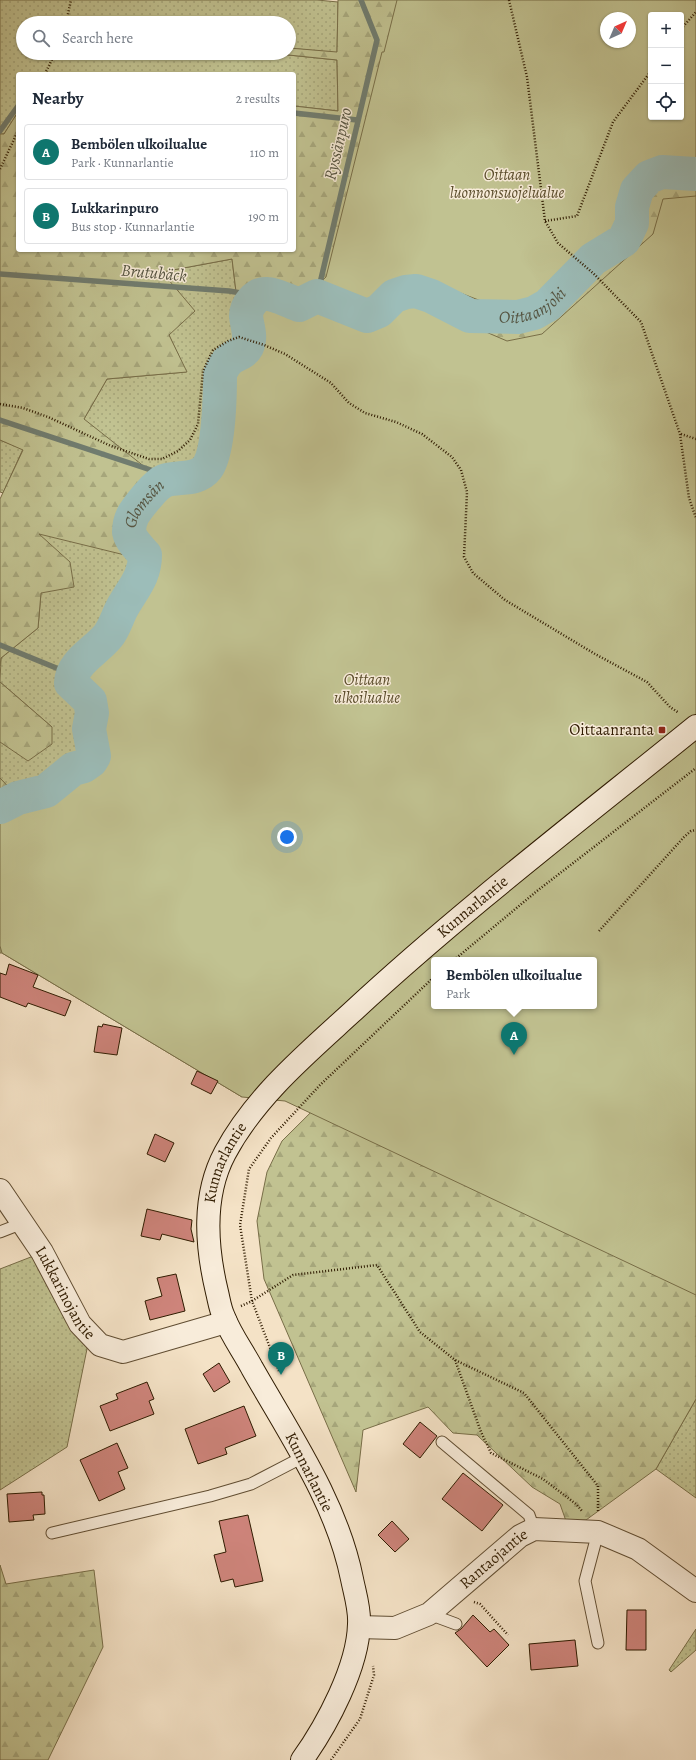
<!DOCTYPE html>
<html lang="en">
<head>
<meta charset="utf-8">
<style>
  :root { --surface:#fff; --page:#f2f2f3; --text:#1f2937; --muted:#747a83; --line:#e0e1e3; --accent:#0f766e }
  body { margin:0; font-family:Alegreya,serif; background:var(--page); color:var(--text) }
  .controls { position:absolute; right:12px; top:12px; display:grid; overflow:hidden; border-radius:4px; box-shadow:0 1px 3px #0004 }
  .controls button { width:36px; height:36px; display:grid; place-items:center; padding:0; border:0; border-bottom:1px solid var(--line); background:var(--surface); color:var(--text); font:20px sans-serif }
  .compass { position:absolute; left:600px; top:12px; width:36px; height:36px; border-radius:50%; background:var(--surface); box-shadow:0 1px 3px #0004; rotate:44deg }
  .you { position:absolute; left:287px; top:837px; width:14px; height:14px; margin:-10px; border:3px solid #fff; border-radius:50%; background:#1a73e8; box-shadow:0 0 0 6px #1a73e833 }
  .badge { display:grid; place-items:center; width:26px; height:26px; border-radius:50%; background:var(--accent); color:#fff; font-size:13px; font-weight:700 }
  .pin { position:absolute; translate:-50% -33px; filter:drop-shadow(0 1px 2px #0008) }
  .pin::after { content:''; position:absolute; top:21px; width:14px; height:12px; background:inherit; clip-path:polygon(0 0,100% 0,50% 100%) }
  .popup { position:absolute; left:431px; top:957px; width:166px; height:52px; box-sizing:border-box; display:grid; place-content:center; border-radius:4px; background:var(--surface); filter:drop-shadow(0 1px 3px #0005); font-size:13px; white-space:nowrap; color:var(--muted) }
  .popup b { font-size:15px; color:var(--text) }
  .popup::after { content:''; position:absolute; left:50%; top:100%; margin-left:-8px; border:8px solid transparent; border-top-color:var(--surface) }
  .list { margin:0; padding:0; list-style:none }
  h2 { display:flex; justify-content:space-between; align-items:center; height:52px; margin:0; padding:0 16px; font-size:17px }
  h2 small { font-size:13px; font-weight:400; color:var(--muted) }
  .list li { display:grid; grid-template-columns:26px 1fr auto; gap:12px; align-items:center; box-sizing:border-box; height:56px; margin:0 8px 8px; padding:0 8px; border:1px solid var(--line); border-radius:4px }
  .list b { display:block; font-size:15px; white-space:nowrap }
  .list p { margin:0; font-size:13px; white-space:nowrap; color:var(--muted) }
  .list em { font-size:13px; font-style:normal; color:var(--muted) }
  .icon { flex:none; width:22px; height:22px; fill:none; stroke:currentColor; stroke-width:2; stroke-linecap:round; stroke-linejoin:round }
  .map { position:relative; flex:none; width:696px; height:1760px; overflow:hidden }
  .search { position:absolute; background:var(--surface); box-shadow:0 1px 3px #0004; left:16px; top:16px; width:280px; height:44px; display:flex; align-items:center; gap:10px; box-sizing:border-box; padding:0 14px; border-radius:22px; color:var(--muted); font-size:15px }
  .panel { position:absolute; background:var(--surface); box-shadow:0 1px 3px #0004; left:16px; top:72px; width:280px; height:180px; border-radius:4px }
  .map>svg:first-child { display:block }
  .grass { fill:url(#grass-dots); stroke:#786e48 }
  .forest { fill:url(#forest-firs); stroke:#786e48; fill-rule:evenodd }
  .park { fill:#c1c291; stroke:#786e48; fill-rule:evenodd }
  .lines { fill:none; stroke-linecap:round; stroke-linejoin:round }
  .stream { stroke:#707c6f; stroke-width:5.5 }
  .river { stroke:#9cbdb9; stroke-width:34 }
  .building { fill:#ce847b; stroke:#2f1b00 }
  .service-casing { stroke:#604d32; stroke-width:13 }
  .minor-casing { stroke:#604d32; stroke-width:24 }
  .secondary-casing { stroke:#2f1b00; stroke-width:24 }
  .path { stroke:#2f1b00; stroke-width:2.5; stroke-dasharray:1 2; stroke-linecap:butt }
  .service { stroke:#f8ecda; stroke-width:11 }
  .minor { stroke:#f8ecda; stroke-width:22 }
  .secondary { stroke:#f8ecda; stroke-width:22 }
  .poi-dot { fill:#8f2418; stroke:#f8ecda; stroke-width:1.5 }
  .labels { text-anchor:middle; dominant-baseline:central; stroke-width:3; stroke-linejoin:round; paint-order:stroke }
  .park-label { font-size:16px; font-style:italic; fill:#5b4d2c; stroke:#f8ecda }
  .poi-label { font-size:16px; fill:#2f1b00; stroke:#f8ecda; text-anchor:end }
  .street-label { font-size:16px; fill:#2f1b00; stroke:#f8ecda }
  .water-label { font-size:17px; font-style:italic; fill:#555441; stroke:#f8ecda }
</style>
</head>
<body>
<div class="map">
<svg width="696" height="1760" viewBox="0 0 696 1760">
  <defs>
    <pattern id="grass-dots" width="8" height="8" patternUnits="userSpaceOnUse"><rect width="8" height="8" fill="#c1c291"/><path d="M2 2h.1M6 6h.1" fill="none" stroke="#a6a67b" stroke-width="1.8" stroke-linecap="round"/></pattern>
    <pattern id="forest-firs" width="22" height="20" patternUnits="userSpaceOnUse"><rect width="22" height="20" fill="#c1c291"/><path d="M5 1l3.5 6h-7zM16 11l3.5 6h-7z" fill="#a6a67b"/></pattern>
  </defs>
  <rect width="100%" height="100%" fill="#f4e2c6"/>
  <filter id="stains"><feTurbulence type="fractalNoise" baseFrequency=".005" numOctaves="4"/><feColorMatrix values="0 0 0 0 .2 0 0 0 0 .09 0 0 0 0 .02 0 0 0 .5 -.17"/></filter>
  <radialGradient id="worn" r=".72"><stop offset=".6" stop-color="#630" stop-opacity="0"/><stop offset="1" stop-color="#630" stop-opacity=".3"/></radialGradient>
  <g class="grass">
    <path d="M 0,0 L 317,0 L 338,2 L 337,53 L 289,48 L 289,23 L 23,23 L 23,53 L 269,53 L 337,60 L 338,111 L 294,106 L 294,74 L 18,74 L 18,112 L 4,134 L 0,134 Z"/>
    <path d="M 232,259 L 238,308 L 260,329 L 261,356 L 235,355 L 224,365 L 220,374 L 208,467 L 173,521 L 102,785 L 35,817 L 0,778 L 0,742 L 52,727 L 0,682 L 1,658 L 38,628 L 41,593 L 38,533 L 84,419 L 107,379 L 186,372 L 169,335 L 162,272 Z"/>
    <path d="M 0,440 L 23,449 L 3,493 L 0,492 Z"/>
    <path d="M 36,1255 L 88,1344 L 67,1447 L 0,1490 L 0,1269 Z"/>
    <path d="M 696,1399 L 696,1498 L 656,1469 Z"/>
    <path d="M 696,1629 L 696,1650 L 671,1672 L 669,1670 Z"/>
  </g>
  <g class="forest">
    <path d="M 338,0 L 696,0 L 696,685 L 465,892 L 242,1097 L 2,953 L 0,953 L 0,778 L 36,816 L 102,785 L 173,521 L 208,467 L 212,458 L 218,411 L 220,374 L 224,365 L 235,355 L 261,356 L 260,329 L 238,308 L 232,259 L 162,272 L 195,311 L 169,335 L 187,372 L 107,379 L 84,419 L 155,475 L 133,557 L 39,534 L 70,562 L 74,587 L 41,593 L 38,628 L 1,658 L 0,666 L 0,499 L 23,450 L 0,440 L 0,134 L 4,134 L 18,112 L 18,250 L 294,250 L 294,106 L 338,111 L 337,60 L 269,53 L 289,53 L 289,48 L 337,52 ZM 651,15 L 681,15 L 681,117 L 651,117 ZM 606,18 L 630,18 L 630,42 L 606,42 Z"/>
    <path d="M 0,682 L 52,727 L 52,744 L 28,761 L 0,742 Z"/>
    <path d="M 434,990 L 434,1006 L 696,1262 L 696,1399 L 656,1469 L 586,1520 L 566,1521 L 560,1504 L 532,1487 L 477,1435 L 453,1433 L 428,1407 L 363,1430 L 356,1492 L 264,1279 L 257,1221 L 267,1172 L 282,1141 Z"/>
    <path d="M 0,1565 L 6,1584 L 94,1570 L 103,1647 L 48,1760 L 0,1760 Z"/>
  </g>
  <path class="park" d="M 397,0 L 696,0 L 696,180 L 657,183 L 633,231 L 541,313 L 525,318 L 414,275 L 369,307 L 326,287 L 319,303 L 363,325 L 414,301 L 507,341 L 542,334 L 653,234 L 663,199 L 696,196 L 696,1295 L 285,1101 L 242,1097 L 2,953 L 0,946 L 0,804 L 78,771 L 101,736 L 79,676 L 145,560 L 130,521 L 162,486 L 212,479 L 227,444 L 220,381 L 235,355 L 254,352 L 252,305 L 300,301 L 326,277 L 382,52 L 384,52 ZM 651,15 L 681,15 L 681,117 L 651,117 ZM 606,18 L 630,18 L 630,42 L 606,42 ZM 434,960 L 594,960 L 594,1006 L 434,1006 Z"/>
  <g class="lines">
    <g class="stream">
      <path d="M 294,113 L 357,120"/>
      <path d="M 0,131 L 18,106"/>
      <path d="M 0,274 L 229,291 L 259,296"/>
      <path d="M 317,296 L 377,40 L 361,0"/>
      <path d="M 0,420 L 178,479"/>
      <path d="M 0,645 L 71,674"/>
    </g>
    <path class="river" id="s1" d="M 0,807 L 18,798 L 46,791 L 73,769 L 84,766 L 91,761 L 94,756 L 89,729 L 92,713 L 90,701 L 71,683 C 72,662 96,651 108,636 C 116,626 118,613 125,603 C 135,586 145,575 145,555 C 140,549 131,541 129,532 C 129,527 131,519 133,515 C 138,507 156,484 164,481 C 178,476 197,481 207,468 C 219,452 220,396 220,374 C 222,369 225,363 230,359 C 235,355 244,353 247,347 C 252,336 247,327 246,316 C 246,306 256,293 267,294 C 275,294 291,302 299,305 L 317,296 L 367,316 L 379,311 L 394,296 L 406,292 L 416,291 L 431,296 L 470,316 L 518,317 L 534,313 L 548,305 L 593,259 L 624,240 L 632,223 L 632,207 L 637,190 L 649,177 L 662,172 L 696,174"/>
  </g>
  <g class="building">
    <path d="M 9,964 L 38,975 L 33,987 L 71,1001 L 65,1016 L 28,1003 L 26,1007 L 0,997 L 0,973 L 6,975 Z"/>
    <path d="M 103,1024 L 122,1028 L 117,1055 L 94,1052 L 98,1026 L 102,1027 Z"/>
    <path d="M 197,1071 L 218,1081 L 211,1094 L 191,1084 Z"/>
    <path d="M 155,1134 L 174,1143 L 165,1162 L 147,1154 Z"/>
    <path d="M 147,1209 L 192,1220 L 191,1229 L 194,1242 L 162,1234 L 160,1240 L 141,1236 Z"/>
    <path d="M 176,1274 L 185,1311 L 150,1320 L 145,1301 L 162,1296 L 157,1278 Z"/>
    <path d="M 219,1363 L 230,1382 L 214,1392 L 203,1374 Z"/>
    <path d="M 147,1382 L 154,1399 L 149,1401 L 154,1414 L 110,1431 L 100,1406 L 118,1399 L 116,1394 Z"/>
    <path d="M 244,1406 L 256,1436 L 225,1448 L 227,1454 L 198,1464 L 185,1429 Z"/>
    <path d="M 420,1422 L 437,1436 L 420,1458 L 403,1444 Z"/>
    <path d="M 117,1443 L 128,1468 L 118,1472 L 125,1489 L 99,1501 L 80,1460 Z"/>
    <path d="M 463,1473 L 503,1505 L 482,1531 L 442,1499 Z"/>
    <path d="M 42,1492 L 42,1495 L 44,1495 L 45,1514 L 33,1515 L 34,1520 L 9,1522 L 7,1494 Z"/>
    <path d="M 248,1515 L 263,1581 L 235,1587 L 233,1579 L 221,1582 L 214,1555 L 226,1552 L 219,1521 Z"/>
    <path d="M 392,1521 L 409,1539 L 395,1552 L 378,1535 Z"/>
    <path d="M 627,1610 L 646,1610 L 646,1650 L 626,1650 Z"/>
    <path d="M 473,1615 L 490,1632 L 494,1629 L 509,1645 L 487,1667 L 455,1633 L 461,1629 Z"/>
    <path d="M 575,1640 L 578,1666 L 531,1670 L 529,1644 Z"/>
  </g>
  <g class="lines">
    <defs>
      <g id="service">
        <path d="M 0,1232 L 23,1223"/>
        <path d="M 442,1442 L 529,1515 L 534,1529"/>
        <path d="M 52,1533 L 210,1496 L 251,1484 L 303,1457"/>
        <path d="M 429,1614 L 456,1624"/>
        <path d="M 598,1643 L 585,1581 L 598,1532"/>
      </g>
      <g id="minor">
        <path id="s2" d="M 0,1190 L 42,1252 L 80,1324 L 100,1345 L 123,1352 L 226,1322"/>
        <path id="s3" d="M 359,1627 L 395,1628 L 429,1614 L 520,1536 L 534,1529 L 598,1532 L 638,1549 L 696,1591"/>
      </g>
      <g id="secondary">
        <path id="s4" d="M 302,1760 C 327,1725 358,1667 359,1624 C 360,1609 355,1594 352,1579 C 337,1503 290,1435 252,1368 C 243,1351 231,1335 224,1317 C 220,1309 219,1300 217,1292 C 206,1246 202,1196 225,1153 C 255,1097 305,1055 351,1013 C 461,911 580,820 696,726"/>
      </g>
    </defs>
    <use href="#service" class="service-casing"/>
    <use href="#minor" class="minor-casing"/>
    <use href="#secondary" class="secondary-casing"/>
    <g class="path">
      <path d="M 509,0 L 527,77 L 545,221 L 558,243 L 594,274 L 641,322 L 680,434 L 689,498 L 696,518"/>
      <path d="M 66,23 L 71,0"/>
      <path d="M 681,29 L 696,12"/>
      <path d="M 45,74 L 55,53"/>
      <path d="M 0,169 L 18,131"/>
      <path d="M 545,221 L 577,216 L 613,122 L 651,71"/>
      <path d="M 0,404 L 23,408 L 48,417 L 111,446 L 149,459 L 162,459 L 178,451 L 190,440 L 198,424 L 203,371 L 213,350 L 228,341 L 239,337 L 264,345 L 285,354 L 331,383 L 349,403 L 365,413 L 396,422 L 422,434 L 452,457 L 461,470 L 467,492 L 464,557 L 473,573 L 505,600 L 595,654 L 647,682 L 670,707 L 679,713"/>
      <path d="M 681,434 L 696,439"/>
      <path d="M 599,931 L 684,837 L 691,831 L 696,830"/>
      <path d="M 454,960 L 537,891 L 696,768"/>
      <path d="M 241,1306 L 252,1301 L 293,1275 L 377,1265 L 420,1332 L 455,1360 L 524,1393 L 598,1486 L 598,1512"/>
      <path d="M 455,1360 L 481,1432 L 491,1453 L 543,1479 L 576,1504 L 582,1511"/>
      <path d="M 279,1371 L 252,1301 L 240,1225 L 249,1169 L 271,1138 L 320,1085 L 434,977"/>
      <path d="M 474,1602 L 480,1604 L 508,1635"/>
      <path d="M 331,1760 L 360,1719 L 374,1675 L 373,1666"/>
    </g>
    <use href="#service" class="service"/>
    <use href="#minor" class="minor"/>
    <use href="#secondary" class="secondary"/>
  </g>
  <rect class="poi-dot" x="658" y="726" width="8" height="8" rx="2"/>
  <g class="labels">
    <g class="park-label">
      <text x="507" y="175">Oittaan<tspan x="507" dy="18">luonnonsuojelualue</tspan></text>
      <text x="367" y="680">Oittaan<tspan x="367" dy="18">ulkoilualue</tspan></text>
    </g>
    <g class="poi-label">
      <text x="654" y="730">Oittaanranta</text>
    </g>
    <g class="street-label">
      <text stroke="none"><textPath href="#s4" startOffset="1007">Kunnarlantie</textPath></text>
      <text stroke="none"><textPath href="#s4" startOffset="647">Kunnarlantie</textPath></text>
      <text stroke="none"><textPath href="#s2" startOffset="122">Lukkarinojantie</textPath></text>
      <text transform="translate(309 1472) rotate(63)">Kunnarlantie</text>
      <text stroke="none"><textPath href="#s3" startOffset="158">Rantaojantie</textPath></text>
    </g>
    <g class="water-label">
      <text transform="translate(338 144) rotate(-77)">Ryssänpuro</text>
      <text transform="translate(154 273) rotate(5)">Brutubäck</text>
      <text stroke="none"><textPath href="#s1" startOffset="971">Oittaanjoki</textPath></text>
      <text stroke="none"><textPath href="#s1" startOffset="404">Glomsån</textPath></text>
    </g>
  </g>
  <rect width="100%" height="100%" filter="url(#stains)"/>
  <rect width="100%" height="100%" fill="url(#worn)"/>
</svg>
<div class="controls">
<button>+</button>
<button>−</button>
<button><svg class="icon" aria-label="locate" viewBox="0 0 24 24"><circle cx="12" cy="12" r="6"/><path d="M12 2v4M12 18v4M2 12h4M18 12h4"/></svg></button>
</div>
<svg class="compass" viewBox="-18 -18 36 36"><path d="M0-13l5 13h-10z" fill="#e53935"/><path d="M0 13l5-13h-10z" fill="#747a83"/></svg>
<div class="you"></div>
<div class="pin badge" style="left:514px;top:1055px">A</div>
<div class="popup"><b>Bembölen ulkoilualue</b>Park</div>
<div class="pin badge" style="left:281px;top:1375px">B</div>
<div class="search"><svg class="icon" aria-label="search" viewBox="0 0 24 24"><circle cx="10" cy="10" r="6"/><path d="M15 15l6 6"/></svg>Search here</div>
<section class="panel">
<h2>Nearby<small>2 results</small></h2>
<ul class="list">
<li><span class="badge">A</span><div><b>Bembölen ulkoilualue</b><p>Park · Kunnarlantie</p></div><em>110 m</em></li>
<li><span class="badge">B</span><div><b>Lukkarinpuro</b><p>Bus stop · Kunnarlantie</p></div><em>190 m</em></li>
</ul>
</section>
</div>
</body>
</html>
